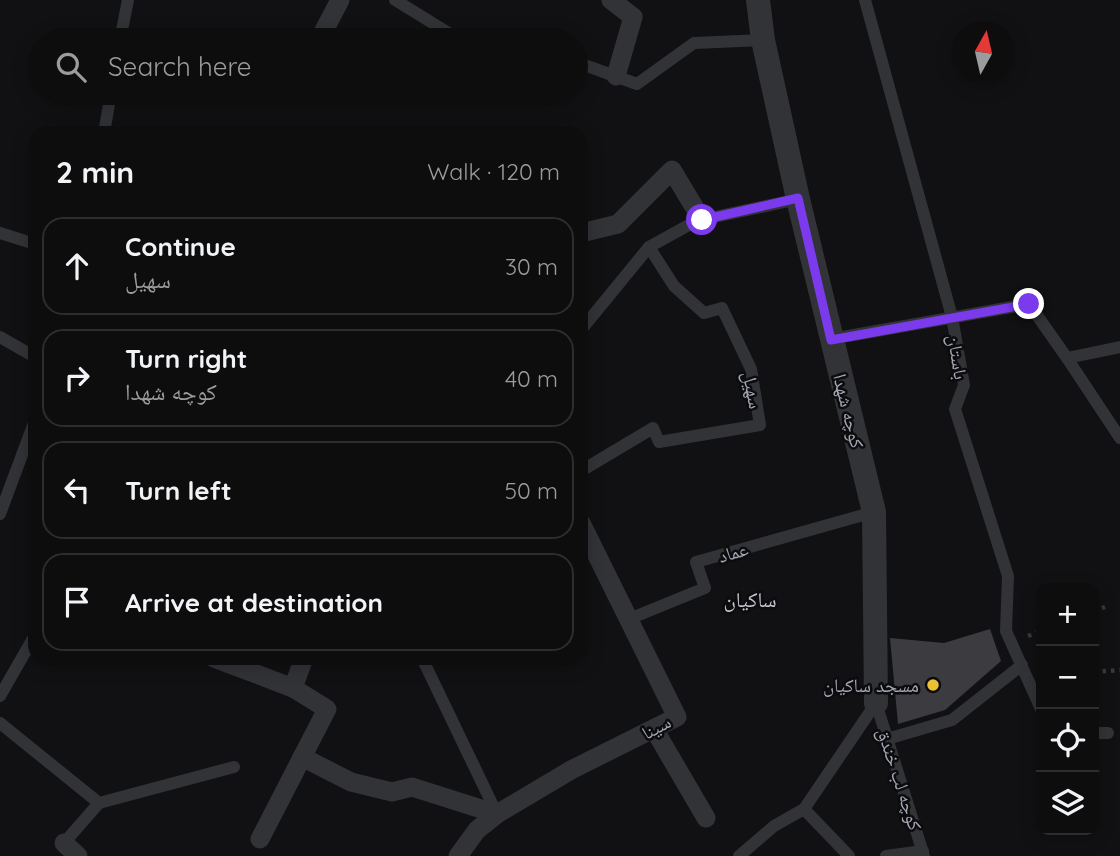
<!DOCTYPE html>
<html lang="en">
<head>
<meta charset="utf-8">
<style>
  :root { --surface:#0d0d0e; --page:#1b1b1c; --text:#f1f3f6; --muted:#9a9c9e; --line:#2d2d2e }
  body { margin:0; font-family:Quicksand,"Noto Naskh Arabic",sans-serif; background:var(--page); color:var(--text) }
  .controls { position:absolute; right:21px; bottom:21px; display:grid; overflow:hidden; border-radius:14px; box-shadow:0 4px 18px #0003 }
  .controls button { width:63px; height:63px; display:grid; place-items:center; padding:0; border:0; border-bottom:2px solid var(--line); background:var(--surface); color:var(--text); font:35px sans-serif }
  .compass { position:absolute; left:952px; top:21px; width:63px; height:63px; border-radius:50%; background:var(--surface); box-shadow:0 4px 18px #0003; rotate:8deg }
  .stop { position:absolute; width:21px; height:21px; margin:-16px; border:5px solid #7c3aed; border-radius:50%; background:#fff }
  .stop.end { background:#7c3aed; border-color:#fff; box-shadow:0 2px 7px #0008 }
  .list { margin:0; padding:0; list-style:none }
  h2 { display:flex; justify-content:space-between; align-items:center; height:91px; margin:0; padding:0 28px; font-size:30px }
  h2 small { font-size:23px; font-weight:400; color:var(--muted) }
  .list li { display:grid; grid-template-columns:46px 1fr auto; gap:21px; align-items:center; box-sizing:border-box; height:98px; margin:0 14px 14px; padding:0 14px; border:2px solid var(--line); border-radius:21px }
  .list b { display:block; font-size:26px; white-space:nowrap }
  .list p { margin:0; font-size:23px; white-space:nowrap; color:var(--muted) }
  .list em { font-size:23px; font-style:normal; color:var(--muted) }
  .icon { flex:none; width:38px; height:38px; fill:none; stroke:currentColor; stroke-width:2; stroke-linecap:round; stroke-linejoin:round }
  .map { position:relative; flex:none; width:1120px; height:856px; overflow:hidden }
  .search { position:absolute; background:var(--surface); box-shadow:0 4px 18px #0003; left:28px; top:28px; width:560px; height:77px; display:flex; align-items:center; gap:18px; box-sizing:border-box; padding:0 24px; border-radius:38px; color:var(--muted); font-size:26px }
  .panel { position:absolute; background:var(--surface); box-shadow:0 4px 18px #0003; left:28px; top:126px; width:560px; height:539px; border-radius:21px }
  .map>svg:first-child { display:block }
  .building { fill:#3c3b40 }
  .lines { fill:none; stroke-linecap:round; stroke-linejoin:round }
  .path { stroke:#38393e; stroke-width:4.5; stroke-dasharray:3.5 5; stroke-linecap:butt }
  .service { stroke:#323337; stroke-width:12 }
  .pedestrian { stroke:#323337; stroke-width:19 }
  .minor { stroke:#323337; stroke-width:24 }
  .route { stroke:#7c3aed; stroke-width:9 }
  .poi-dot { fill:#eac232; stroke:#0c0c0e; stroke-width:2.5 }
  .labels { text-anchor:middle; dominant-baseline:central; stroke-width:5; stroke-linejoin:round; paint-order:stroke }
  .street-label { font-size:19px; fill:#a3a6b3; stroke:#0c0c0e }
  .poi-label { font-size:19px; fill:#a3a6b3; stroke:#0c0c0e; text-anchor:end }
  .neighbourhood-label { font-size:21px; fill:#c4c5cf; stroke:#0c0c0e }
</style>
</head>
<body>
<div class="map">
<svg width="1120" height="856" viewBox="0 0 1120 856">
  <rect width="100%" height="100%" fill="#111113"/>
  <path class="building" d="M 990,629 L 1001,661 L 945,710 L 898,724 L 890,638 L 944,643 Z"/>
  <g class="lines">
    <g class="path">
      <path d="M 1094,611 L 1105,607"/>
      <path d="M 1028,636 L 1041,631"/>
      <path d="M 1094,672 L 1120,670"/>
    </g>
    <g class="service">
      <path d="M 395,0 L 460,40"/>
      <path d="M 865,0 L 952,317 L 964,385 L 955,409 L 1008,576 L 1006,631 L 1041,709"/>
      <path d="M 120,40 L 128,0"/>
      <path d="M 576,62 L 637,84 L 694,43 L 763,40"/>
      <path d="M 104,133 L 111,93"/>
      <path d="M 0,233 L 35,244"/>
      <path d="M 581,330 L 649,247 L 696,221 L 798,199"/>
      <path d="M 0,337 L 35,357"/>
      <path d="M 831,339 L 1029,304 L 1067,358 L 1120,347"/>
      <path d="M 1067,358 L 1120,438"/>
      <path d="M 581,471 L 653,428 L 659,442 L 760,425 L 751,369 L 722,308 L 704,313 L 674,286 L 649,247"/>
      <path d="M 0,514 L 35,420"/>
      <path d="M 629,619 L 705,588 L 696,562 L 874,512"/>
      <path d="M 422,658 L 497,814"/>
      <path d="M 0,696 L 35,635"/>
      <path d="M 876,703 L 924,856"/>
      <path d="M 0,723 L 99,803 L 64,843"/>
      <path d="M 1094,733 L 1108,733"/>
      <path d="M 887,739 L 952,720 L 1022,665"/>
      <path d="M 99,803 L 234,767"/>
      <path d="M 804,809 L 849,856"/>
      <path d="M 739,856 L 774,826 L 804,809 L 876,703"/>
      <path d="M 886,856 L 923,851"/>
    </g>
    <g class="pedestrian">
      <path d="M 611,0 L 633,17 L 616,76"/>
      <path d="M 319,40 L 340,0"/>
      <path d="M 581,233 L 618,224 L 672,170 L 702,220"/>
      <path d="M 214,658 L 293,688"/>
      <path d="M 654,729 L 706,818"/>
      <path d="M 302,757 L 351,782 L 392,792 L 412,787 L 497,814"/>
      <path d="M 260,839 L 327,709 L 293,688 L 304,658"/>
      <path d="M 64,843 L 78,856"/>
      <path d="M 458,856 L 477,830 L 497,814 L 571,770 L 677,717 L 581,523"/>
    </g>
    <path class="minor" d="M 758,0 L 763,40 L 798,199 L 874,512 L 876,703"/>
  </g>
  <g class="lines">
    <path class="route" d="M 702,220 L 798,198 L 831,340 L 1029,304"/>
  </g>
  <circle class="poi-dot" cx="933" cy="685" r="7"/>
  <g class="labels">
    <g class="street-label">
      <text transform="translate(958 357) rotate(81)">باستان</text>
      <text transform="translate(753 390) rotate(79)">سهیل</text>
      <text transform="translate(849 411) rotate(76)">کوچه شهدا</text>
      <text transform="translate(733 552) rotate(-16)">عماد</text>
      <text transform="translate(656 727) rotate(-29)">سینا</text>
      <text transform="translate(900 779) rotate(72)">کوچه لب خندق</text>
    </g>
    <g class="poi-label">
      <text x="919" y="685">مسجد ساکیان</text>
    </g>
    <g class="neighbourhood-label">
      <text x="750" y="599">ساکیان</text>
    </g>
  </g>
</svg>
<div class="controls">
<button>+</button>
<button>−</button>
<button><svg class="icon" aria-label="locate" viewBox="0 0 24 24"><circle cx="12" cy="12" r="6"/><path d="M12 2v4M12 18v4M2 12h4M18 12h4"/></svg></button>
<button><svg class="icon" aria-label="layers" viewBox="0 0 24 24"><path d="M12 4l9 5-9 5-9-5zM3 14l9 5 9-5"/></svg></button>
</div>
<svg class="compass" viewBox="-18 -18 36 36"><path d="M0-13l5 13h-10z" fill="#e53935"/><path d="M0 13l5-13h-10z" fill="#9a9c9e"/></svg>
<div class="stop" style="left:702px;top:220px"></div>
<div class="stop end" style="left:1029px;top:304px"></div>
<div class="search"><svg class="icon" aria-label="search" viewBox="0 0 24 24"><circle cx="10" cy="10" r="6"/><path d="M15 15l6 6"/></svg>Search here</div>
<section class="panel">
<h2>2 min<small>Walk · 120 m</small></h2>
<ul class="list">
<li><svg class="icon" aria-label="ahead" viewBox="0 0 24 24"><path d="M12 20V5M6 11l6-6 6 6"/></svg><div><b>Continue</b><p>سهیل</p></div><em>30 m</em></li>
<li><svg class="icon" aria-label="right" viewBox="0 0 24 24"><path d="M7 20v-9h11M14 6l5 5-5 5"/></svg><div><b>Turn right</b><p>کوچه شهدا</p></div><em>40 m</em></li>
<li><svg class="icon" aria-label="left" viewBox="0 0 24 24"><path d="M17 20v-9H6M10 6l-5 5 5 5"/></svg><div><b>Turn left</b></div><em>50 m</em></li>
<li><svg class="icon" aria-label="arrive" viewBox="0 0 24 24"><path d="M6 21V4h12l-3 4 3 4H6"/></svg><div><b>Arrive at destination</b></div></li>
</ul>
</section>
</div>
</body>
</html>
